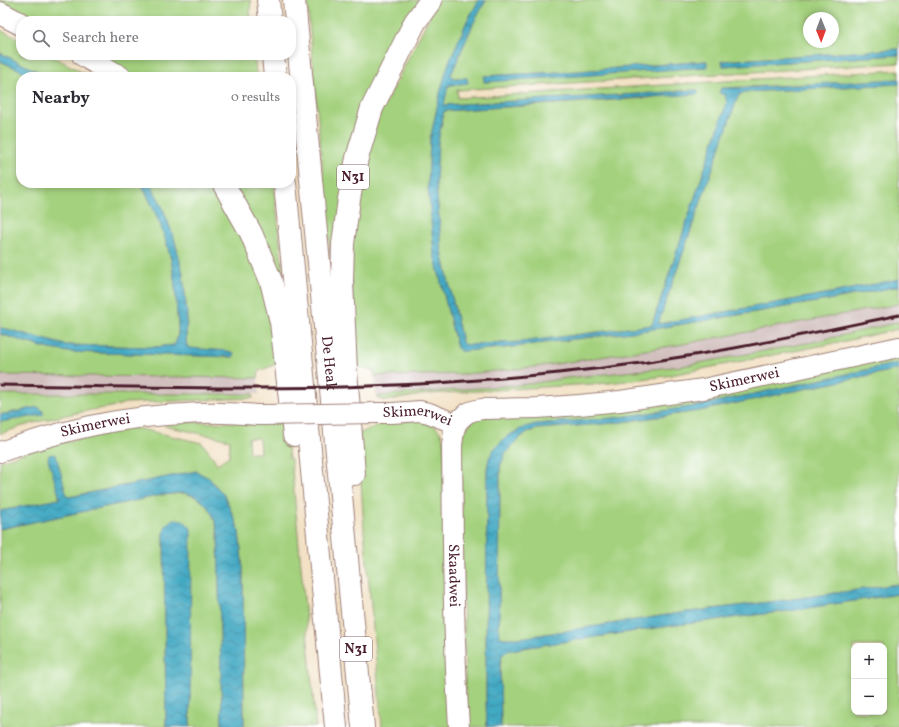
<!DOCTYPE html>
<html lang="en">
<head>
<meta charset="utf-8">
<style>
  :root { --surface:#fff; --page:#f7f7f7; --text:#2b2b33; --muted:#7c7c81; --line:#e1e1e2 }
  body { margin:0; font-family:Vollkorn,serif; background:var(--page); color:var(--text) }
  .controls { position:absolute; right:12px; bottom:12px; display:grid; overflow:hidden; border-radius:8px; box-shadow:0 2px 6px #0003 }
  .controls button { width:36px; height:36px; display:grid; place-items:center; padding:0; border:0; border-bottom:1px solid var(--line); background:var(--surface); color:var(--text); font:20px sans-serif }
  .compass { position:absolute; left:803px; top:12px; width:36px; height:36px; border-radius:50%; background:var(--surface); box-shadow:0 2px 6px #0003; rotate:179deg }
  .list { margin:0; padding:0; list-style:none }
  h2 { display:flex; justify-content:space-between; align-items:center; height:52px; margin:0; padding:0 16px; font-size:17px }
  h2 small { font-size:13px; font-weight:400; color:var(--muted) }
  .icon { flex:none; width:22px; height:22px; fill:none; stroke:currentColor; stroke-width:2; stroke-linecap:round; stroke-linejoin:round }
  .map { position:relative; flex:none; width:899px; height:727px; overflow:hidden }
  .search { position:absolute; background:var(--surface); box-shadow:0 2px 6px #0003; left:16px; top:16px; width:280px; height:44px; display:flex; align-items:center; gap:10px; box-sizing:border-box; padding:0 14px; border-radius:16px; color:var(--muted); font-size:15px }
  .panel { position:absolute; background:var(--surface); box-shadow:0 2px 6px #0003; left:16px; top:72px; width:280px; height:116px; border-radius:16px }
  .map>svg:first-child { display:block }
  .railway { fill:#d1bfbe }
  .grass { fill:#a4d17e; stroke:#777854; fill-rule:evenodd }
  .water { fill:url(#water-waves); stroke:#466477 }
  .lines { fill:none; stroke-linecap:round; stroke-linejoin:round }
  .minor-casing { stroke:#9e8078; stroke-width:22 }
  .highway-casing { stroke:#9e8078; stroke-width:24 }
  .minor { stroke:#fff; stroke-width:20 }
  .highway { stroke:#fff; stroke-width:22 }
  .rail { stroke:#4a1f2b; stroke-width:3 }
  .minor-bridge-casing { stroke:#9e8078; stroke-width:22; stroke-linecap:butt }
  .minor-bridge { stroke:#fff; stroke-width:20 }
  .labels { text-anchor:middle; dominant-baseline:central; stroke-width:3; stroke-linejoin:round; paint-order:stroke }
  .shield { fill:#fff; stroke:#80626b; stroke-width:1 }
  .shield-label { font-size:14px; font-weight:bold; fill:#4a1f2b }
  .street-label { font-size:15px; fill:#4a1f2b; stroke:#fff }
</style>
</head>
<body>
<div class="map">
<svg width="899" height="727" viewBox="0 0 899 727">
  <defs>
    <pattern id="water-waves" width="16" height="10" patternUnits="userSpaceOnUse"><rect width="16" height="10" fill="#43a9c3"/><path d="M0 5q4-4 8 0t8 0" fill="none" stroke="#3a899f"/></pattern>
  </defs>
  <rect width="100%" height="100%" fill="#fff"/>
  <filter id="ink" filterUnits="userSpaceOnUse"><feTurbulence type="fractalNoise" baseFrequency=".025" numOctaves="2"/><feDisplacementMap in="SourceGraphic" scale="8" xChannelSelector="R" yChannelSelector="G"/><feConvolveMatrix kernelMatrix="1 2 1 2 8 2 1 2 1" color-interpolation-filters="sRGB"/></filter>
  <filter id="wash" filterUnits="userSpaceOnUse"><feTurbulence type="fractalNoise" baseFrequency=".012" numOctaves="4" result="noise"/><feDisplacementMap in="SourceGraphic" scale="16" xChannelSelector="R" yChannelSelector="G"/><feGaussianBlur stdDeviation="0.9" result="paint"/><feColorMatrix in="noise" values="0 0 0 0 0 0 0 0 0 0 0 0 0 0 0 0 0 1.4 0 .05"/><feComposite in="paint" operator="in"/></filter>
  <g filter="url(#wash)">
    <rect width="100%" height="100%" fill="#f2e1c4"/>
    <g class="railway">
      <path d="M 899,304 L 899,322 L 813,342 L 682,366 L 567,378 L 529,384 L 376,396 L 375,376 L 466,374 L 536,367 L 678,345 Z"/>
      <path d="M 0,375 L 258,378 L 259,394 L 0,394 Z"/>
    </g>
    <g class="grass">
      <path d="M 0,0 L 251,0 L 250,10 L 251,21 L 31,21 L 0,6 Z"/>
      <path d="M 307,0 L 421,0 L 387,62 L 334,294 Z"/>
      <path d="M 438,0 L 479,0 L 467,21 L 449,63 L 441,89 L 430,140 L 428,186 L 434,254 L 457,348 L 460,351 L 504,348 L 647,330 L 834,299 L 899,286 L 899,304 L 678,345 L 536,367 L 466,374 L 375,376 L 374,371 L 355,366 L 350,241 L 375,124 Z"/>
      <path d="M 486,0 L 899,0 L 899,49 L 722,61 L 723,66 L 899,55 L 899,63 L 457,90 L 458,98 L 899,70 L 899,79 L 840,83 L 721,88 L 725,95 L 727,102 L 652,325 L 521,342 L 465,345 L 462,342 L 442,252 L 436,184 L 438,142 L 444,111 L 648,98 L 698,90 L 638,94 L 444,105 L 447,87 L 467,78 L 453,78 L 451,75 L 473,24 ZM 809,18 L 833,18 L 833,42 L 809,42 ZM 706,61 L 484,82 L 484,76 L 579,71 Z"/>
      <path d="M 0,30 L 21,40 L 21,55 L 50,55 L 91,77 L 49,77 L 0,53 Z"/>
      <path d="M 96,55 L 254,55 L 256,73 L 258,77 L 130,77 Z"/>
      <path d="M 0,61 L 20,70 L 31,77 L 21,77 L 21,183 L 141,183 C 154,208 165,233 171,260 C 175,278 176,297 177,315 C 178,325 180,337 174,345 L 155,347 L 65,345 L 7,329 L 0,328 Z"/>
      <path d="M 899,84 L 899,279 L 836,292 L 658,324 L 736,102 L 739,95 L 745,92 Z"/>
      <path d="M 150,183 L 216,183 L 262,280 L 274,340 L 277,364 L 259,371 L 258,378 L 0,375 L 0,334 L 45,348 L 68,352 L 233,357 L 190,348 L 187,346 L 186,340 L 187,315 L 183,274 L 175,241 L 162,206 Z"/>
      <path d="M 232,183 L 274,183 L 286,302 Z"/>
      <path d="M 899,322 L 899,329 L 845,341 L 666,376 L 609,383 L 429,394 L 384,401 L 383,399 L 378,399 L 378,396 L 529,384 L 567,378 L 682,366 L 813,342 Z"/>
      <path d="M 899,355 L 899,363 L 697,406 L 614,418 L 536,424 L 489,458 L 487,469 L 486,666 L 486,701 L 487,727 L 466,727 L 460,442 C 463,432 468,426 475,418 Z"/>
      <path d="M 899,369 L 899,584 L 793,599 L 680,613 L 520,638 L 504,638 L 500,637 L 499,631 L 500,467 L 505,454 L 515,442 L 527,432 L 537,429 L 614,423 L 699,411 Z"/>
      <path d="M 0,394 L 253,394 L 253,398 L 125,403 C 113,408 100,408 86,411 C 57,417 28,423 0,434 L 0,422 L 9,420 L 38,407 L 0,415 Z"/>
      <path d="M 421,420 C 435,425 439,427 444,441 L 451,727 L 382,727 L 364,530 L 358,434 L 379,425 L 379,422 Z"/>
      <path d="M 175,422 L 285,423 L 289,459 L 291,459 L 316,727 L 244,727 L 243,569 L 239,532 L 236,522 L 224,495 L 196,471 L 69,497 L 67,496 L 59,496 L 59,499 L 0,511 L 0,461 L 39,448 L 132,427 L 202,443 L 213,457 L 217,464 L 229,456 L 230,440 L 165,426 L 165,423 ZM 248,438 L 259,438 L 260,453 L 249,453 Z"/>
      <path d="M 184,493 C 189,495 195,496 199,499 C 211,507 215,519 218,532 L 222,727 L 190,727 L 190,695 L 164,534 L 166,727 L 0,727 L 0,529 L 162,495 Z"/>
      <path d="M 899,594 L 899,727 L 501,727 L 500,665 L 502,655 L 507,651 L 522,648 L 676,625 L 795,610 ZM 854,646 L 884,646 L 884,712 L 854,712 Z"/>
    </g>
    <g class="water">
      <path d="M 479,0 L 486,0 L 473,24 L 451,75 L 453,78 L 467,78 L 468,83 L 451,85 L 448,86 L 444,105 L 638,94 L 698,90 L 698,94 L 444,111 L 438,142 L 436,184 L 442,252 L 462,342 L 465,345 L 521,342 L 652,325 L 727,102 L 725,95 L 719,93 L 721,88 L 744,88 L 899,79 L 899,84 L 745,92 L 739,95 L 736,102 L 658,324 L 836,292 L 899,279 L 899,286 L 834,299 L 647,330 L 504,348 L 464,351 L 460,351 L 457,348 L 434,254 L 428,186 L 430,140 L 441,89 L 449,62 L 467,21 Z"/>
      <path d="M 899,49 L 899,55 L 723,66 L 722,61 Z"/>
      <path d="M 0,53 L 49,77 L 31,77 L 20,70 L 0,61 Z"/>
      <path d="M 707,61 L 707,67 L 579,76 L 484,82 L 484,76 L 579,71 Z"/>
      <path d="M 141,183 L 150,183 L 162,206 L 175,241 L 183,274 L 187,315 L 186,340 L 187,346 L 190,348 L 228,351 L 234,353 L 234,356 L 233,357 L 68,352 L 45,348 L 0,334 L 0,328 L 7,329 L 65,345 L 155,347 L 174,345 C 180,337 178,325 177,315 C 176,297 175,278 171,260 C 165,233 154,208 141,183 Z"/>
      <path d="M 899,363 L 899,369 L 699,411 L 614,423 L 537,429 L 527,432 L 515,442 L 505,454 L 500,467 L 499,631 L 500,637 L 504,638 L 520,638 L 680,613 L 793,599 L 899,584 L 899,594 L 795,610 L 676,625 L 522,648 L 507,651 L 502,655 L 500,665 L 501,727 L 487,727 L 486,701 L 486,666 L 487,469 L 489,458 L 494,449 L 507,436 L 525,427 L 536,424 L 614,418 L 697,406 Z"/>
      <path d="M 38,407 L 43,411 L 43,415 L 0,422 L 0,415 Z"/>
      <path d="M 52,454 L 56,455 L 67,496 L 69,497 L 196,471 L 209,478 L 224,495 L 236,522 L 239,532 L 243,569 L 244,727 L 222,727 L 218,532 C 214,513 205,497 185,493 C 178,492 169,495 162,495 L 0,529 L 0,511 L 59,499 L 59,495 L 48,459 L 49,455 Z"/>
      <path d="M 173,519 L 183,520 L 191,528 L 190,727 L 166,727 L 164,534 L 166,525 Z"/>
    </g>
  </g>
  <g filter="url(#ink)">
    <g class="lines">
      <defs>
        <g id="minor">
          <path id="s1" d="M 377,413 L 392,413 L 420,411 L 429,413 L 456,424 C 465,413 469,411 482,409 L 537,408 L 579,405 L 620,401 L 703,389 L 899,347"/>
          <path id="s2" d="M 456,424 L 454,431 L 452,445 C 453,539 453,633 459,727"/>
          <path id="s3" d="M 0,452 C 59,431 123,416 185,414 C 197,413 210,412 222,413 C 236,413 250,415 264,415"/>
        </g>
        <g id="highway">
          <path d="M 268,0 L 270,21"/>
          <path id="s4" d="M 294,0 L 363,727"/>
          <path d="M 0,13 L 21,24"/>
          <path d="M 83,55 L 120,77"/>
          <path d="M 273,55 L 275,77"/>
          <path d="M 223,183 L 251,233 L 271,281 L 281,322 L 294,435"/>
          <path d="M 285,183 L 336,727"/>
          <path d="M 354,474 L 346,371 L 342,282 L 343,244 L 349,199 L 357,158 L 372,108 L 415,22 L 431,0"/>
        </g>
      </defs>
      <use href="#minor" class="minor-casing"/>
      <use href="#highway" class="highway-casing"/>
      <use href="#minor" class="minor"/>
      <use href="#highway" class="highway"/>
      <path class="rail" d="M 0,385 C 163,387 328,393 491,379 C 559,374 627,366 694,355 C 763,344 831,329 899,315"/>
      <defs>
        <path id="minor-bridge" d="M 264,415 L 377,413"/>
      </defs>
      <use href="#minor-bridge" class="minor-bridge-casing"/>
      <use href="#minor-bridge" class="minor-bridge"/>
    </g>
  </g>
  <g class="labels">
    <g class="shield">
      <rect x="337" y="165" width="32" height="24" rx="3"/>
      <rect x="340" y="637" width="32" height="24" rx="3"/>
    </g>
    <g class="shield-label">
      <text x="353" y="177">N31</text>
      <text x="356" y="649">N31</text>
    </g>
    <g class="street-label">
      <text stroke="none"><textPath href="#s4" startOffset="365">De Heak</textPath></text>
      <text stroke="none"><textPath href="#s1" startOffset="377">Skimerwei</textPath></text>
      <text stroke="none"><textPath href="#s1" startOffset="41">Skimerwei</textPath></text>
      <text stroke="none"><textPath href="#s3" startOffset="99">Skimerwei</textPath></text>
      <text stroke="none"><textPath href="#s2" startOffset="152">Skaadwei</textPath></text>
    </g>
  </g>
</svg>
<div class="controls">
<button>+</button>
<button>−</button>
</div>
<svg class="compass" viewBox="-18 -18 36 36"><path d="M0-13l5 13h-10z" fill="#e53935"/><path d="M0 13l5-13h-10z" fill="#7c7c81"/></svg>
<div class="search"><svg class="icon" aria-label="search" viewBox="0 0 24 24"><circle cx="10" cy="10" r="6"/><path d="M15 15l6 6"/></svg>Search here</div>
<section class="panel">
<h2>Nearby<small>0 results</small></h2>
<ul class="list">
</ul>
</section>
</div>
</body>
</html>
